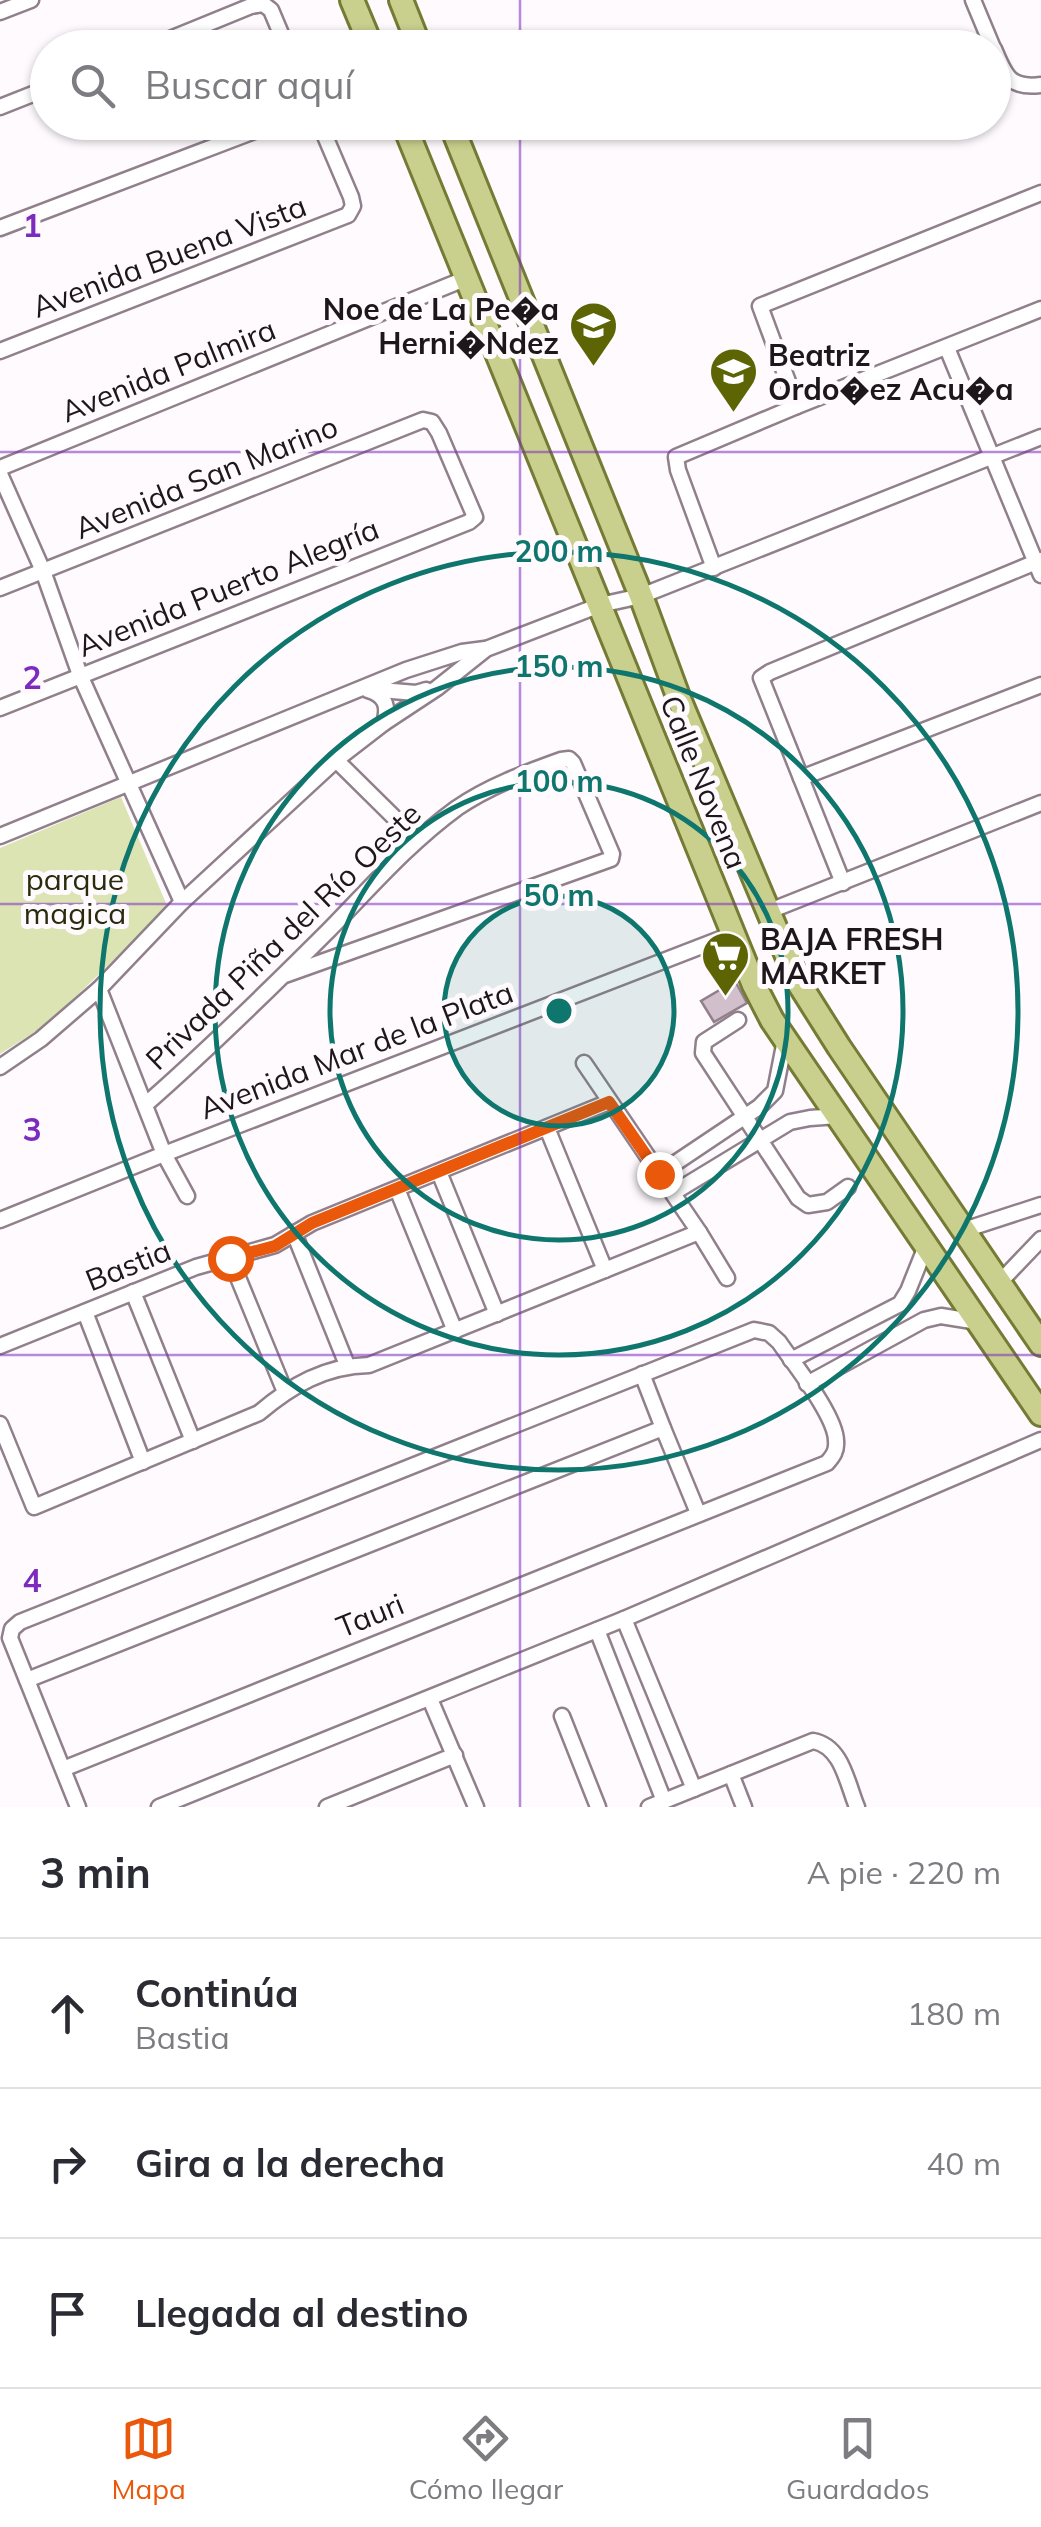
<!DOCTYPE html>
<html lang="es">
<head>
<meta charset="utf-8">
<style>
  :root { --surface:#fff; --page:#f7f7f7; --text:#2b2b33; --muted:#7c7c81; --line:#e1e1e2; --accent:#ea580c }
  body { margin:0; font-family:Mulish,sans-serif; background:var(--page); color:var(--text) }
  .stop { position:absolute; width:30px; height:30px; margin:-22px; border:8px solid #ea580c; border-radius:50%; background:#fff }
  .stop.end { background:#ea580c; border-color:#fff; box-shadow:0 2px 10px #0008 }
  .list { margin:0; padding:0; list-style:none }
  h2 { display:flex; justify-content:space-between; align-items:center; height:130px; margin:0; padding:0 40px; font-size:42px }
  h2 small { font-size:32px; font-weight:400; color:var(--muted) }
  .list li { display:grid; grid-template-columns:65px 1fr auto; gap:30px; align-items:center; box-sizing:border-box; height:150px; padding:0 40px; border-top:2px solid var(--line) }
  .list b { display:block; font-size:38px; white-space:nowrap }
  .list p { margin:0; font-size:32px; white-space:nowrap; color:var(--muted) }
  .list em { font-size:32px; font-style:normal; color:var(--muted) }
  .icon { flex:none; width:55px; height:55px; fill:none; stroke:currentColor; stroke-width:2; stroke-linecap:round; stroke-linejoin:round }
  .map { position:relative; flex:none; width:1041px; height:1807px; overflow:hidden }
  .search { position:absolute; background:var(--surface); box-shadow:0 2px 8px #0004; left:30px; right:30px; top:30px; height:110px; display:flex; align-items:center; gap:25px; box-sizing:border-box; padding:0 35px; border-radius:55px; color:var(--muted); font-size:38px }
  .sheet { height:580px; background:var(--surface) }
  nav { display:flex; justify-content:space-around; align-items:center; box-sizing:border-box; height:140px; border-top:2px solid var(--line); background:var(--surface); font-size:28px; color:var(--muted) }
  nav a { display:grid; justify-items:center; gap:5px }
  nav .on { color:var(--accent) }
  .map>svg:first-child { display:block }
  .green { fill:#dce4b4 }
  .building { fill:#d2bfcc; stroke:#91808c; stroke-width:2.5 }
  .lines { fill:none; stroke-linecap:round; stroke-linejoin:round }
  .street-casing { stroke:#91808c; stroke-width:19 }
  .primary-casing { stroke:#757b34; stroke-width:28 }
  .street { stroke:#fff; stroke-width:14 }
  .primary { stroke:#c9d08d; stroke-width:22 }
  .route { stroke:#ea580c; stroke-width:12 }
  .grid { fill:none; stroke:#7b2cbf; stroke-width:2.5; stroke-opacity:0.55 }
  .ring { fill:none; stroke:#0f766e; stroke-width:5 }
  .labels { text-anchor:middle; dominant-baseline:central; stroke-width:10; stroke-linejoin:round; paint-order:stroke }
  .street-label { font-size:30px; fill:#1d171c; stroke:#fefafd }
  .poi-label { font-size:30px; font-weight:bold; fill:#1d171c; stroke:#fefafd; text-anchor:start }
  .park-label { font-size:30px; fill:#292c0c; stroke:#fefafd }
  .grid-label { font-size:32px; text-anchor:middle; font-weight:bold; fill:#7b2cbf; stroke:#fefafd; stroke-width:10; stroke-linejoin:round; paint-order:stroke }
  .centre { fill:#0f766e; stroke:#fefafd; stroke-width:5 }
  .ring-label { font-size:30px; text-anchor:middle; font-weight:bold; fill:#0f766e; stroke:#fefafd; stroke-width:10; stroke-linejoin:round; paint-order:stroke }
</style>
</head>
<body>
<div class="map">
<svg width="1041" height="1807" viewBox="0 0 1041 1807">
  <rect width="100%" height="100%" fill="#fefafd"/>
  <path class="green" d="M 121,797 L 168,908 L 47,1024 L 0,1054 L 0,848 Z"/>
  <path class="building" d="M 735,981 L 747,1003 L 714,1022 L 701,1001 Z"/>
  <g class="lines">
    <defs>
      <g id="street">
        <path d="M 973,0 L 993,48"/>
        <path d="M 0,12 L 31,0"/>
        <path d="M 148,48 L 251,6 L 263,4 L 271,10 L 287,48"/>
        <path d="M 994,49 C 1005,75 1009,89 1041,85"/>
        <path d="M 0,107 L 48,88"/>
        <path d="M 0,228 L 278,122"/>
        <path d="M 947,348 L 1041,575"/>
        <path d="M 0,351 L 348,215 L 353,206 L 351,197 L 319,122"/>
        <path d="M 797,406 L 760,306 L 1041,193"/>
        <path d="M 0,468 L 467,278"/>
        <path d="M 0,474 L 43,571 L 80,675 L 182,902"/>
        <path d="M 714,568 L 678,470 L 676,457 L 797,406 L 1041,309"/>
        <path d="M 0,588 L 423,420 L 432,422 L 439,433 L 475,517 L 469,522 L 0,708"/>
        <path d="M 369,689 L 416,693 L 426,690"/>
        <path d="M 368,690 C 386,695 389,707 384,723"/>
        <path d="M 336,760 L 417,840"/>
        <path d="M 801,778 L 1041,685"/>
        <path d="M 0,836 L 406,670 L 462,652 L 485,649"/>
        <path d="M 843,883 L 761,678 L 770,672 L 1041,560"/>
        <path d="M 767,912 L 1041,803"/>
        <path d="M 99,989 L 164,1154 L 187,1196"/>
        <path d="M 738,1020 L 704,1042 L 703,1053 L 798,1198 L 808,1205 L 827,1202 L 848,1187"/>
        <path d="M 0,1067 L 41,1039 L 99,989 L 182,902 L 336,760 L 384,723 L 437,688 L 486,649 L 600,605 L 641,596 L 1041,437"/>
        <path d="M 145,1105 C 209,1049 269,990 329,930 C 370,888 409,843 457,808 C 489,786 525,773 561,760 L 569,759 L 573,763 L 612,854 L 611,859 L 285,975"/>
        <path d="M 547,1128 L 605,1270"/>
        <path d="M 439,1172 L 497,1314"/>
        <path d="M 659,1174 L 759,1107 L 775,1091 L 785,1040"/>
        <path d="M 397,1189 L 455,1331"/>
        <path d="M 673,1193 L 790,1122 L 810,1118 L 838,1116"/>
        <path d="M 0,1220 L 164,1154 L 733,934"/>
        <path d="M 964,1230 L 1041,1205"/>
        <path d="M 699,1232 L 727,1278"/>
        <path d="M 294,1233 L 347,1365"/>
        <path d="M 230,1258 L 285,1392"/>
        <path d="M 1000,1282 L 1041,1239"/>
        <path d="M 133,1292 L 193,1441"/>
        <path d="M 85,1312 L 143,1462"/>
        <path d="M 0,1346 L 196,1267 L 275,1245 L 312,1223 L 609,1102"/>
        <path d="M 791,1360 L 900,1304 L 908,1291 L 926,1246"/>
        <path d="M 642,1374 L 663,1428"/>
        <path d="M 807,1384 L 924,1320 L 941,1316 L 978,1322"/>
        <path d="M 0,1424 L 34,1507 L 259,1413 C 292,1385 325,1366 369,1365 L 699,1232 L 584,1063"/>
        <path d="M 624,1619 L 694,1789"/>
        <path d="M 597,1630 L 664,1801"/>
        <path d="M 27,1680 L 663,1428 L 698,1513"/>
        <path d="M 430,1699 L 476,1807"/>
        <path d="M 562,1716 L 598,1807"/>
        <path d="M 63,1769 L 827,1463 C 833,1456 837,1451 836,1441 C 836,1416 794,1364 779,1342 L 769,1333 L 754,1330 L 20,1622 L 12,1629 L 10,1638 L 78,1807"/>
        <path d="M 731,1774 L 744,1807"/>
        <path d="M 159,1807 L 624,1619 L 1041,1440"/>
        <path d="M 327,1807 L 455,1755"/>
        <path d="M 649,1807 L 813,1741 C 842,1746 847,1783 857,1807"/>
      </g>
      <g id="primary">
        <path d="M 352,0 L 372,48"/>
        <path d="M 401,0 L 420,48"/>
        <path d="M 403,122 L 754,985 L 772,1020 L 1041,1414"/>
        <path d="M 450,122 L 641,596 L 679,699 L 798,982 L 839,1047 L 1041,1344"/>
      </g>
    </defs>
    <use href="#street" class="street-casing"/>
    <use href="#primary" class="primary-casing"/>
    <use href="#street" class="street"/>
    <use href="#primary" class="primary"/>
  </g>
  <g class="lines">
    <path class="route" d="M 230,1258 L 275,1246 L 312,1223 L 609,1102 L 659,1174"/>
  </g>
  <path class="grid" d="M 520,0 L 520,48M 520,122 L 520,1807M 0,452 L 1041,452M 0,904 L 1041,904M 0,1355 L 1041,1355"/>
  <circle cx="559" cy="1011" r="115" fill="#0f766e" fill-opacity=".12"/>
  <g class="ring">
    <circle cx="559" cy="1011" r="115"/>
    <circle cx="559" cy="1011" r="229"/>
    <circle cx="559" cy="1011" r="344"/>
    <circle cx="559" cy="1011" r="459"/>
  </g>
  <defs>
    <symbol id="school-pin" viewBox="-11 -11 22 30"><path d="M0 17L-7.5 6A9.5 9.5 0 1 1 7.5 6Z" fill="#5c6403" stroke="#fefafd"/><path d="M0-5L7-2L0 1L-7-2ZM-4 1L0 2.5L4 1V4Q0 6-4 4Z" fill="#fff"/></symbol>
    <symbol id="supermarket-pin" viewBox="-11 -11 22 30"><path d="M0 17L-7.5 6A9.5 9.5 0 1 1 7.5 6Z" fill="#5c6403" stroke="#fefafd"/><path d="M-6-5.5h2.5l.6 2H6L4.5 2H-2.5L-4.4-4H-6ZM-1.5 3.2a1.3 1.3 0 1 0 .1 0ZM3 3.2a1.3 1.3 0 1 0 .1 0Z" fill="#fff"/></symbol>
  </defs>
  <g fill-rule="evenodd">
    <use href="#school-pin" x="566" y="298" width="55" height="75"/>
    <use href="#school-pin" x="706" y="344" width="55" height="75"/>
    <use href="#supermarket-pin" x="698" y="928" width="55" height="75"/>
  </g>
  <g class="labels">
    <g class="street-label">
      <text transform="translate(169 256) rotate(-21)">Avenida Buena Vista</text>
      <text transform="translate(168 370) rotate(-22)">Avenida Palmira</text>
      <text transform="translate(206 477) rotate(-22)">Avenida San Marino</text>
      <text transform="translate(228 587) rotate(-22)">Avenida Puerto Alegría</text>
      <text transform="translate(704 782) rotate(68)">Calle Novena</text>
      <text transform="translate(283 936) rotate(-44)">Privada Piña del Río Oeste</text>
      <text transform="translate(356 1050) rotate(-21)">Avenida Mar de la Plata</text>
      <text transform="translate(128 1265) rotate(-22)">Bastia</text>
      <text transform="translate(370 1615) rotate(-22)">Tauri</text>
    </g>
    <g class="poi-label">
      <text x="559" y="309" text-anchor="end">Noe de La Pe�a<tspan x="559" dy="34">Herni�Ndez</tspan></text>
      <text x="768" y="355">Beatriz<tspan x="768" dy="34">Ordo�ez Acu�a</tspan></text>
      <text x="760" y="939">BAJA FRESH<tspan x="760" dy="34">MARKET</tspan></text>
    </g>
    <g class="park-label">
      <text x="75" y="879">parque<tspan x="75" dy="34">magica</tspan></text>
    </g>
  </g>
  <g class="grid-label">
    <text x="32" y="237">1</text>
    <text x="32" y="689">2</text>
    <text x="32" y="1141">3</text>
    <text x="32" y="1592">4</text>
  </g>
  <circle cx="559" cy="1011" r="15" class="centre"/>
  <g class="ring-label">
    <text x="559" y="562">200 m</text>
    <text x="559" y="677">150 m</text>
    <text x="559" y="792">100 m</text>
    <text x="559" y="906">50 m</text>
  </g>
</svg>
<div class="stop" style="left:230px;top:1258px"></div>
<div class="stop end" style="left:659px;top:1174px"></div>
<div class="search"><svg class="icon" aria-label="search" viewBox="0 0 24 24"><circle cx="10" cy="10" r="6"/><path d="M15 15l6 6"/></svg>Buscar aquí</div>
</div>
<section class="sheet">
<h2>3 min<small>A pie · 220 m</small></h2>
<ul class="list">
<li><svg class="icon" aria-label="ahead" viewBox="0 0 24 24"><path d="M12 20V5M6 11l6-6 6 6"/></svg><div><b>Continúa</b><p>Bastia</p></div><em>180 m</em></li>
<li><svg class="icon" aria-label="right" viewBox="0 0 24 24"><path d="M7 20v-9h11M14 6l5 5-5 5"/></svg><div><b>Gira a la derecha</b></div><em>40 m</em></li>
<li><svg class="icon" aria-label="arrive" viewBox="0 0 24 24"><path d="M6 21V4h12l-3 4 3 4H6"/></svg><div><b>Llegada al destino</b></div></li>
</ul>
</section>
<nav>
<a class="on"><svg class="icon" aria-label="map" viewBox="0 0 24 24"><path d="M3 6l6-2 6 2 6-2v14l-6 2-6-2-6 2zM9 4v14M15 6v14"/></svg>Mapa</a>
<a><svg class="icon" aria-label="directions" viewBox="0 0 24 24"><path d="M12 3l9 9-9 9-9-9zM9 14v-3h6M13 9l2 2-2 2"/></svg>Cómo llegar</a>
<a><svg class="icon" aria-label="saved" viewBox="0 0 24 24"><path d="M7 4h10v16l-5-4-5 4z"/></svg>Guardados</a>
</nav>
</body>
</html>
